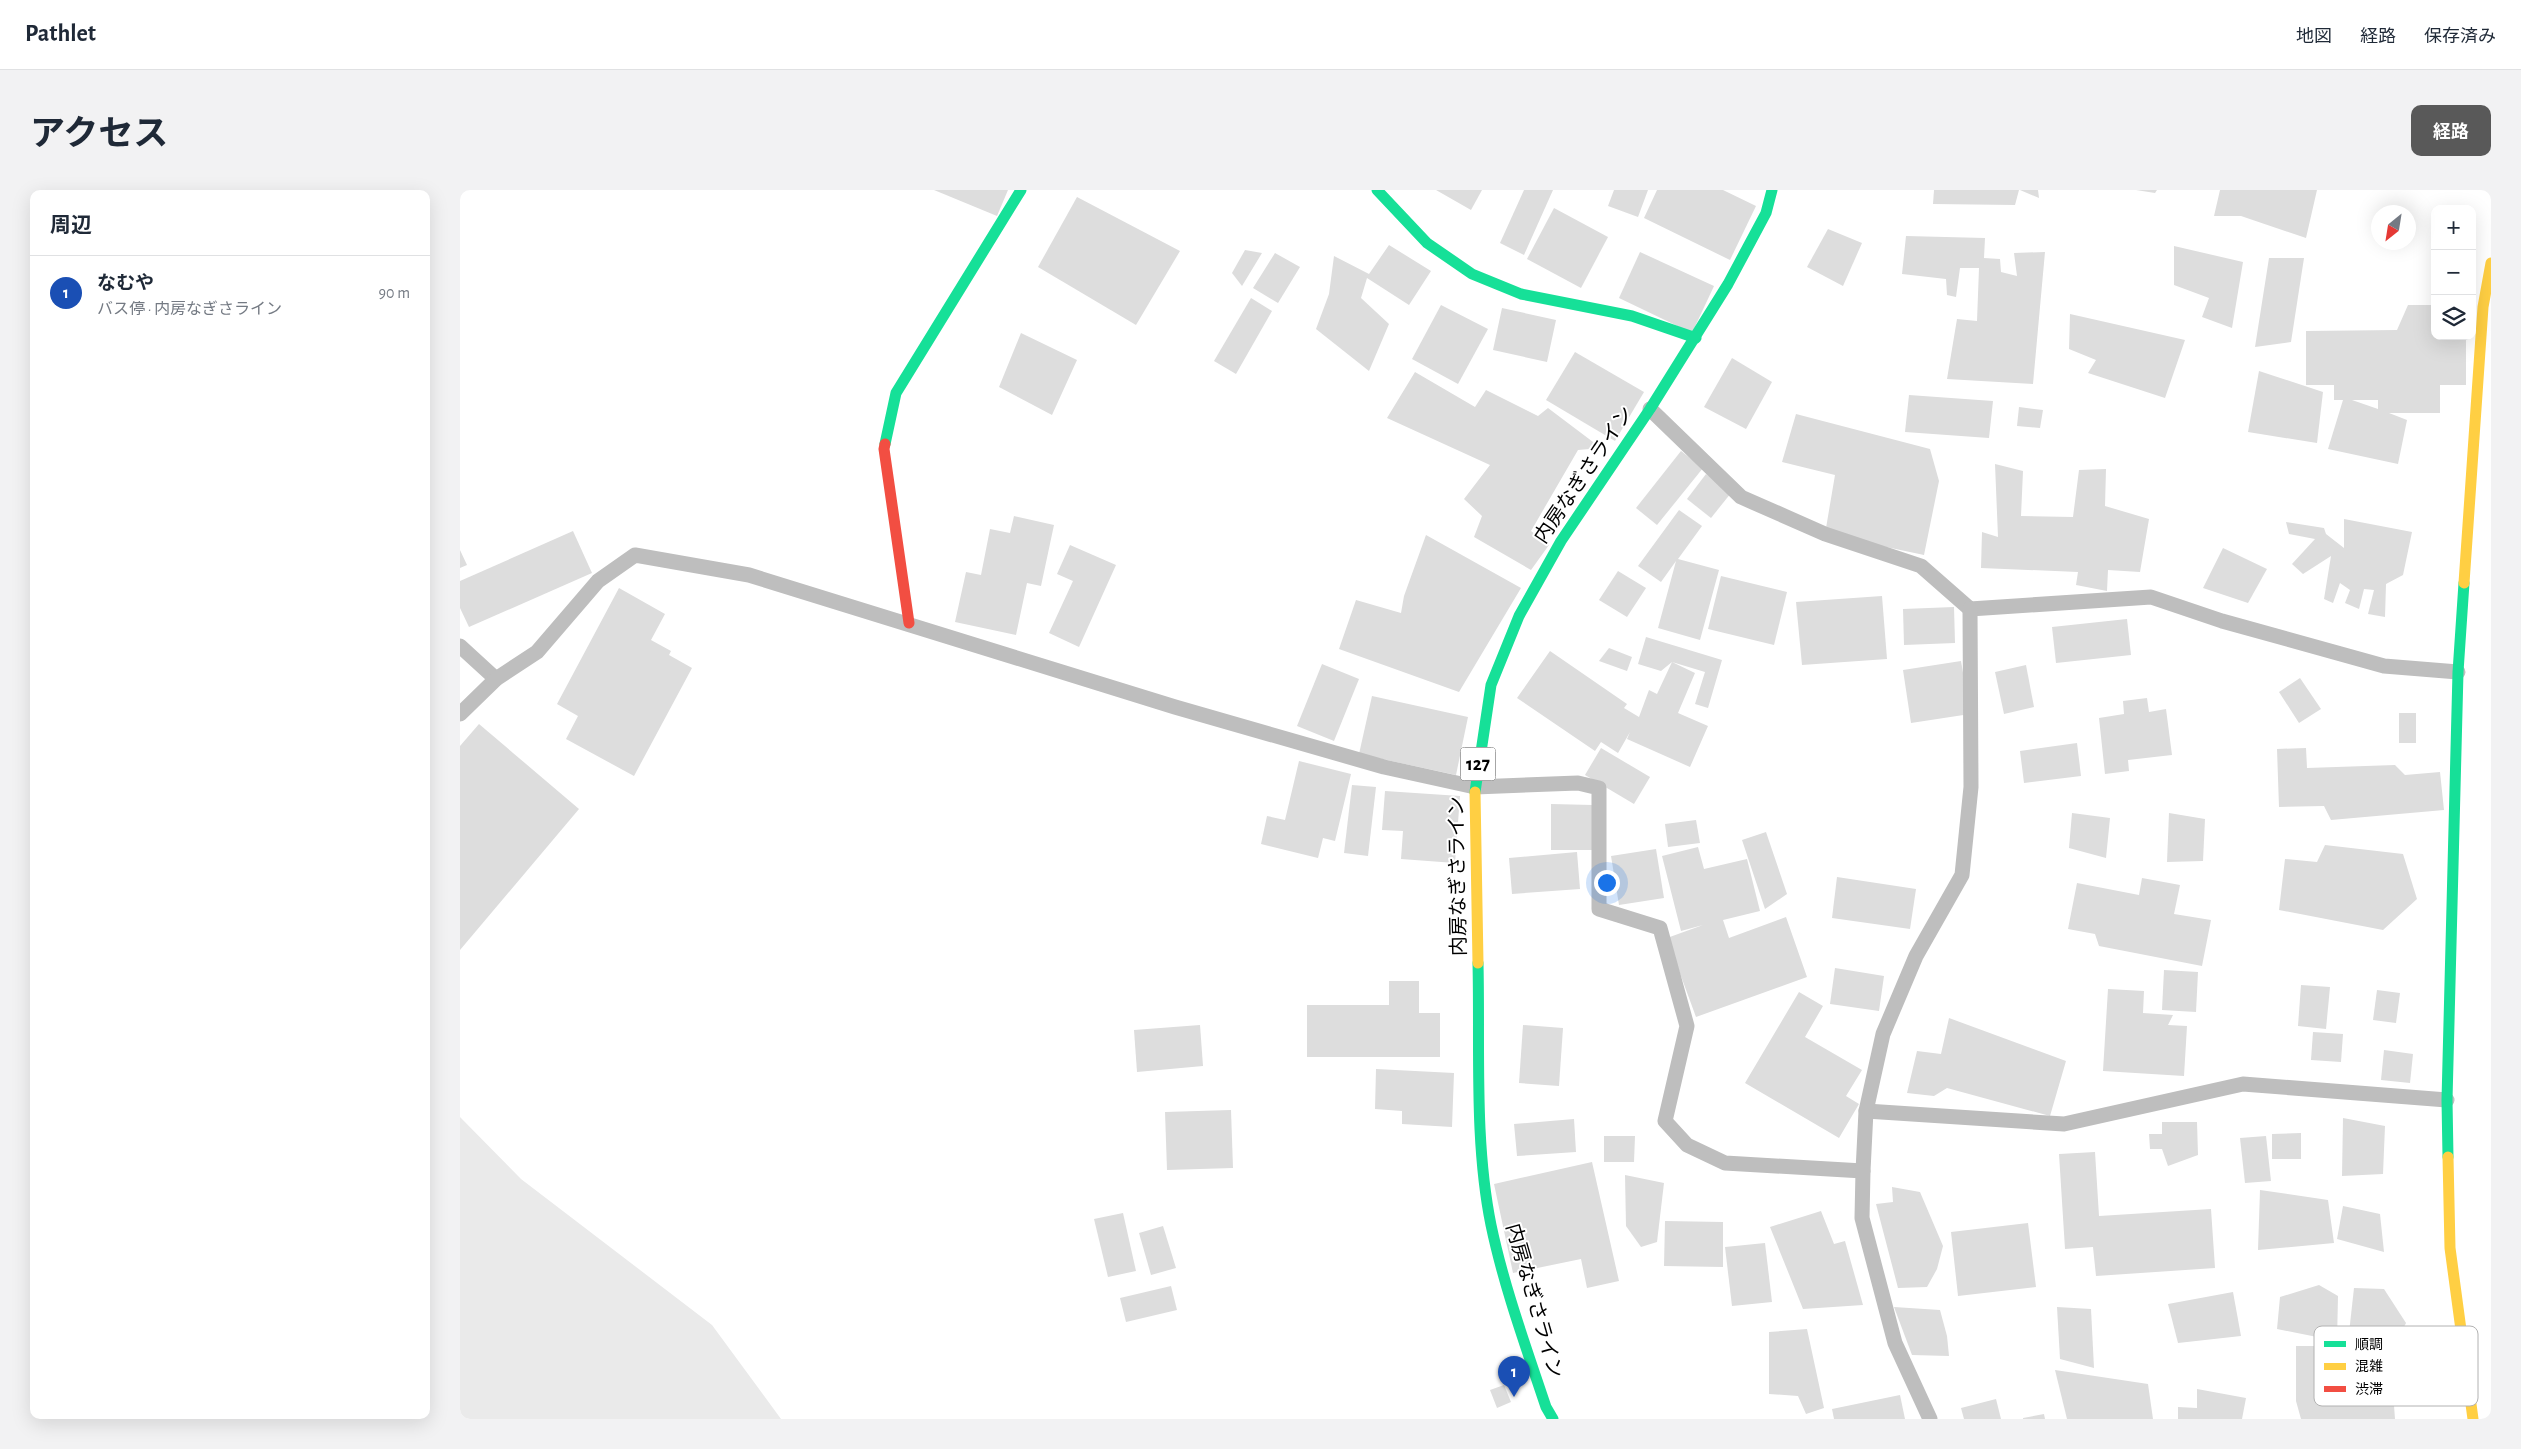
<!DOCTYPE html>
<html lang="ja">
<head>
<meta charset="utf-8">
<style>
  :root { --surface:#fff; --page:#f2f2f3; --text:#1f2937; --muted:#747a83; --line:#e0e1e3; --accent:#595959 }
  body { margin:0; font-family:"Alegreya Sans","Noto Sans JP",sans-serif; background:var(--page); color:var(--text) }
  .controls { position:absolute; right:15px; top:15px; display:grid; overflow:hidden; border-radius:10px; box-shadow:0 5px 20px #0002 }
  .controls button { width:45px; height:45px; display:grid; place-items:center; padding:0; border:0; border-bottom:1px solid var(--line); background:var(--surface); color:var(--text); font:25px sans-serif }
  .compass { position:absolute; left:1911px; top:15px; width:45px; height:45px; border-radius:50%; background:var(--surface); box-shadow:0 5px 20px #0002; rotate:210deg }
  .you { position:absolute; left:1146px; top:692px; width:18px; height:18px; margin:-12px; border:4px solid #fff; border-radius:50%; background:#1a73e8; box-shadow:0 0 0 8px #1a73e833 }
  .badge { display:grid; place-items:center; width:32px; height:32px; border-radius:50%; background:var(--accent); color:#fff; font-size:16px; font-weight:700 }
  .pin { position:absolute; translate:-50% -41px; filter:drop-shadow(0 1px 2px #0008) }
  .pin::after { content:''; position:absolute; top:26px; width:18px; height:15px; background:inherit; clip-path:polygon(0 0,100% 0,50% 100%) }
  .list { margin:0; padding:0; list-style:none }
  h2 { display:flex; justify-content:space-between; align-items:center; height:65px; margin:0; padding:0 20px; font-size:21px }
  h2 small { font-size:16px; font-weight:400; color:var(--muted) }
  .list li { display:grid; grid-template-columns:32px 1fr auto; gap:15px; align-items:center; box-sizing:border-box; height:75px; padding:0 20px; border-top:1px solid var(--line) }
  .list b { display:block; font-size:19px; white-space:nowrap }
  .list p { margin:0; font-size:16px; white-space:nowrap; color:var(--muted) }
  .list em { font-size:16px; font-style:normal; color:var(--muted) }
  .icon { flex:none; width:28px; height:28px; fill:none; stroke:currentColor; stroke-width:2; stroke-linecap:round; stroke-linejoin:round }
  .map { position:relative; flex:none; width:2031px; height:1229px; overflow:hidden; border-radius:10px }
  header { display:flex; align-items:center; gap:30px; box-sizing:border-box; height:70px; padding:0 25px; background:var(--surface); border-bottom:1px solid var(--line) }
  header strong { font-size:24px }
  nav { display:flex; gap:28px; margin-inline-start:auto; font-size:18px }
  .intro { display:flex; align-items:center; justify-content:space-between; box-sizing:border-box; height:120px; padding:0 30px }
  h1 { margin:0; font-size:35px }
  .button { padding:12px 22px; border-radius:10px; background:var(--accent); color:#fff; font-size:18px; font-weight:700 }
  main { display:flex; gap:30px; padding:0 30px }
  aside { flex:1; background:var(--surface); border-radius:10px; box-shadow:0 5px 20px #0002 }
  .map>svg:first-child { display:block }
  .green { fill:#eaeaea }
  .building { fill:#ddd; fill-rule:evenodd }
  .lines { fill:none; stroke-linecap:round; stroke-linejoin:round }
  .lane { stroke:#bebebe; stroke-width:15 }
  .fast { stroke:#16e098; stroke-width:11 }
  .slow { stroke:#ffcf43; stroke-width:11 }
  .jam { stroke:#f24e42; stroke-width:11 }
  .labels { text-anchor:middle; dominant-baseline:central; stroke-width:4; stroke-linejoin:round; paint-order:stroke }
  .shield { fill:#fff; stroke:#4c4c4c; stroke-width:1 }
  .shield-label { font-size:19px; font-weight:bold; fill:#000 }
  .street-label { font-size:20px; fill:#000; stroke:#fff }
  .key { fill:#fff; stroke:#b2b2b2; stroke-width:1 }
  .key-label { font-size:14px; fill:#000 }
</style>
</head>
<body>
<header>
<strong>Pathlet</strong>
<nav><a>地図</a><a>経路</a><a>保存済み</a></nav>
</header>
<div class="intro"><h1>アクセス</h1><a class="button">経路</a></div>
<main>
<aside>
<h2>周辺<small></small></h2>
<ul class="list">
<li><span class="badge" style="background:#1a4fb4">1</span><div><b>なむや</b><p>バス停 · 内房なぎさライン</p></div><em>90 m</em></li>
</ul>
</aside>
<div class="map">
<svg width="2031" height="1229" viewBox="0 0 2031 1229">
  <rect width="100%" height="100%" fill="#fff"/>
  <path class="green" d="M 0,927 L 61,989 L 252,1135 L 321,1229 L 0,1229 Z"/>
  <g class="building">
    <path d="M 474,0 L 548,0 L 537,26 Z"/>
    <path d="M 976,0 L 1022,0 L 1011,20 Z"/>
    <path d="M 1064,0 L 1093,0 L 1064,65 L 1040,53 Z"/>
    <path d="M 1154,0 L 1188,0 L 1178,27 L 1148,16 Z"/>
    <path d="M 1197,0 L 1263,0 L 1296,16 L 1270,70 L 1184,28 Z"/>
    <path d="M 1474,0 L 1559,0 L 1555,15 L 1473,14 Z"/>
    <path d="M 1560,0 L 1578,0 L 1579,8 Z"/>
    <path d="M 1676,0 L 1697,0 L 1695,3 Z"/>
    <path d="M 1760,0 L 1857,0 L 1846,48 L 1781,26 L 1754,26 Z"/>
    <path d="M 617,7 L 720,61 L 676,135 L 578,77 Z"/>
    <path d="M 1094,18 L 1148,47 L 1121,98 L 1067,69 Z"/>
    <path d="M 1368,39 L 1402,53 L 1383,96 L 1347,77 Z"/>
    <path d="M 1446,46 L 1525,48 L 1524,68 L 1540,69 L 1541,82 L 1557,86 L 1554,63 L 1585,62 L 1573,194 L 1487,189 L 1497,129 L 1517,131 L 1519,78 L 1500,78 L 1496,107 L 1487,105 L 1486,89 L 1442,84 Z"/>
    <path d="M 929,55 L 971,81 L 949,115 L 907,88 L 901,108 L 929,134 L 909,181 L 856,139 L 869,104 L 874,66 L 909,84 Z"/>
    <path d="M 1714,56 L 1783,72 L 1772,138 L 1742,127 L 1749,108 L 1714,95 Z"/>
    <path d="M 785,60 L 802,63 L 782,96 L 772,83 Z"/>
    <path d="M 1180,62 L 1254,96 L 1232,143 L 1159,108 Z"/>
    <path d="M 815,63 L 840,77 L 818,113 L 793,98 Z"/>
    <path d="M 1809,68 L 1844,68 L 1831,152 L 1795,157 Z"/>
    <path d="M 791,108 L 812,121 L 776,184 L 754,171 Z"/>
    <path d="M 981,115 L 1028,139 L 998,194 L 952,169 Z"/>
    <path d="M 1948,115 L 1975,115 L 1975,146 L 2006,146 L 2006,195 L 1980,195 L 1980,223 L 1929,223 L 1947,230 L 1938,274 L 1868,259 L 1883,210 L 1874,210 L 1874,195 L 1846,195 L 1846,141 L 1937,140 ZM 1892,210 L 1918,210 L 1918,219 Z"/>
    <path d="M 1042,118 L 1096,130 L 1087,172 L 1033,160 Z"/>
    <path d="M 1610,124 L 1725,150 L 1705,208 L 1628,183 L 1636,170 L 1609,159 Z"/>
    <path d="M 561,143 L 617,170 L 592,225 L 539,197 Z"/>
    <path d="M 1115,162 L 1184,202 L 1155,251 L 1086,210 Z"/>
    <path d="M 1272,168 L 1312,192 L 1286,239 L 1244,217 Z"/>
    <path d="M 1799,181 L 1863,202 L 1857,253 L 1788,242 Z"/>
    <path d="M 955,182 L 1015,217 L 1026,200 L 1078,226 L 1088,218 L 1141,258 L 1118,260 L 1071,341 L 1089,355 L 1071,380 L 1014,347 L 1022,326 L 1004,309 L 1030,275 L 927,228 Z"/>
    <path d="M 1449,205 L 1533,211 L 1529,248 L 1445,242 Z"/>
    <path d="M 1559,217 L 1583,220 L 1580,238 L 1557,236 Z"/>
    <path d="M 1336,224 L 1470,259 L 1479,291 L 1464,365 L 1365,344 L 1375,285 L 1322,272 Z"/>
    <path d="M 1221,261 L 1243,278 L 1197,335 L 1176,318 Z"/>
    <path d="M 1535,274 L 1563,281 L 1561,326 L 1613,327 L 1619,280 L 1646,279 L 1645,316 L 1689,329 L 1680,382 L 1648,380 L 1647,401 L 1616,395 L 1618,382 L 1521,378 L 1522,342 L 1538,347 Z"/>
    <path d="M 1246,284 L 1271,303 L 1251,328 L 1227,309 Z"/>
    <path d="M 1219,320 L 1242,336 L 1218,369 L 1259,380 L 1240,450 L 1198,438 L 1216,371 L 1201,392 L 1178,376 Z"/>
    <path d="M 554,326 L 594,335 L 581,396 L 567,393 L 556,445 L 495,432 L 506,382 L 521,385 L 530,339 L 550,343 Z"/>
    <path d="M 1884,329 L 1952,342 L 1943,385 L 1926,394 L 1925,427 L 1908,424 L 1914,400 L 1904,399 L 1899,419 L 1885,413 L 1890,400 L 1880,393 L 1873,413 L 1864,409 L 1871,366 L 1843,384 L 1832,374 L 1855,349 L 1829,344 L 1826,332 L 1864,338 L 1866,344 L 1884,358 Z"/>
    <path d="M 113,341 L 132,383 L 9,437 L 0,418 L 0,391 Z"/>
    <path d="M 966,345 L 1061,398 L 999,502 L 879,459 L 896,410 L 941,423 L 944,406 Z"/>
    <path d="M 610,355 L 656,375 L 619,457 L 589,443 L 613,391 L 597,384 Z"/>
    <path d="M 1763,358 L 1807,379 L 1788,413 L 1743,398 Z"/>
    <path d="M 0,360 L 7,375 L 0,378 Z"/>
    <path d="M 1158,381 L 1186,398 L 1167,427 L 1139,410 Z"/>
    <path d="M 1261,386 L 1327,402 L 1314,455 L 1248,439 Z"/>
    <path d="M 159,398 L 205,424 L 191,450 L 211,461 L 209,465 L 232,478 L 174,586 L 106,549 L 118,526 L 97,514 Z"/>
    <path d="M 1422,406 L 1427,469 L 1342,475 L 1336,412 Z"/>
    <path d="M 1494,417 L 1495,453 L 1444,455 L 1443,419 Z"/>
    <path d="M 1667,429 L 1671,465 L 1596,473 L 1592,437 Z"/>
    <path d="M 1186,447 L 1262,470 L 1248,518 L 1235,514 L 1245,482 L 1212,472 L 1235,483 L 1218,523 L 1248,536 L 1230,577 L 1167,549 L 1170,542 L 1158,563 L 1141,552 L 1135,561 L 1057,508 L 1090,461 L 1167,514 L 1164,518 L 1179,527 L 1189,500 L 1197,504 L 1212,472 L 1201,481 L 1178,474 Z"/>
    <path d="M 1149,458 L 1172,467 L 1167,481 L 1139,471 Z"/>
    <path d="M 1501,471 L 1510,524 L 1451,533 L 1443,480 Z"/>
    <path d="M 862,474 L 899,489 L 874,551 L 837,536 Z"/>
    <path d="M 1566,475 L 1574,517 L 1544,524 L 1535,482 Z"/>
    <path d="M 1840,488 L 1861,519 L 1839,533 L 1819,502 Z"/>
    <path d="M 912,506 L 1008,527 L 996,585 L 899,564 Z"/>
    <path d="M 1687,508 L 1689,522 L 1706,519 L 1712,565 L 1668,570 L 1669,581 L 1645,584 L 1639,528 L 1664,524 L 1663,511 Z"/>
    <rect x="1939" y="523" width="17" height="30"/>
    <path d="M 19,534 L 119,619 L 0,760 L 0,556 Z"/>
    <path d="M 1617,553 L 1621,586 L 1564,593 L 1560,561 Z"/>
    <path d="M 1141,558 L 1190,587 L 1174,614 L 1125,585 Z"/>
    <path d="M 1846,558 L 1847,578 L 1935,575 L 1945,585 L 1980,582 L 1984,620 L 1871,630 L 1864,616 L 1819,617 L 1817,559 Z"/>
    <path d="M 839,571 L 891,584 L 875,651 L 863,648 L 858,668 L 801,654 L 807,626 L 825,630 Z"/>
    <path d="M 892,595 L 916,597 L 908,666 L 884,663 Z"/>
    <path d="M 925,601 L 1000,606 L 995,673 L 941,669 L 943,641 L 922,640 Z"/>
    <path d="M 1091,614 L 1133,615 L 1133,660 L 1091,660 Z"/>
    <path d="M 1612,623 L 1650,628 L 1646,668 L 1609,658 Z"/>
    <path d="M 1709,623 L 1745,629 L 1743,671 L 1707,672 Z"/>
    <path d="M 1236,630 L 1240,653 L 1208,657 L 1205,634 Z"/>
    <path d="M 1306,642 L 1327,704 L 1305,719 L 1282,650 Z"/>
    <path d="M 1865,655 L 1943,664 L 1957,709 L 1923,740 L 1819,720 L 1825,669 L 1857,672 Z"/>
    <path d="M 1238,657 L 1244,679 L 1287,669 L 1300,721 L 1263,730 L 1269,748 L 1326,727 L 1347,787 L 1236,827 L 1207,748 L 1243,735 L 1221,741 L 1202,666 Z"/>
    <path d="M 1196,659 L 1204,708 L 1159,715 L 1151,666 Z"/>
    <path d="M 1117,662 L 1120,699 L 1052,704 L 1049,668 Z"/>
    <path d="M 1377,687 L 1456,699 L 1450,739 L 1372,728 Z"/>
    <path d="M 1682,688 L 1720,695 L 1714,724 L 1751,730 L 1742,776 L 1639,756 L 1635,744 L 1608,739 L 1617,693 L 1679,705 Z"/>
    <path d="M 1375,778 L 1424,786 L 1419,821 L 1370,814 Z"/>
    <path d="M 1704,780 L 1738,782 L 1736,822 L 1702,820 Z"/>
    <path d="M 929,791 L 959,791 L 959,823 L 980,823 L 980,867 L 847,867 L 847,815 L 929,815 Z"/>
    <path d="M 1841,795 L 1870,797 L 1866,839 L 1838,836 Z"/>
    <path d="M 1648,799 L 1684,801 L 1683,823 L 1713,825 L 1708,835 L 1727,836 L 1724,886 L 1643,881 Z"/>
    <path d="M 1917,800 L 1940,803 L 1936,833 L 1913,830 Z"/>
    <path d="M 1339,802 L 1363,816 L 1345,847 L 1402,880 L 1386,906 L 1399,914 L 1379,948 L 1285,893 Z"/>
    <path d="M 1489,828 L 1606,871 L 1590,926 L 1487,898 L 1474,906 L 1447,903 L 1457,861 L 1481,864 Z"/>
    <path d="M 740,835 L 743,876 L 677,882 L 674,840 Z"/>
    <path d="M 1063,835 L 1103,838 L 1099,896 L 1059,893 Z"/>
    <path d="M 1853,842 L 1883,844 L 1881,872 L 1851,870 Z"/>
    <path d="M 1924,860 L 1953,864 L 1950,893 L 1921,890 Z"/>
    <path d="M 916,879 L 994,883 L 992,937 L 942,934 L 942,921 L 915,919 Z"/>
    <path d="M 771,920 L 773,978 L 707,980 L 705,922 Z"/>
    <path d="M 1883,928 L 1925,936 L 1923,984 L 1882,986 Z"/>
    <path d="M 1114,929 L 1116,962 L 1057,966 L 1054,934 Z"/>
    <path d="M 1702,932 L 1737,932 L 1738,965 L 1708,976 L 1702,959 L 1690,959 L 1689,944 L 1702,944 Z"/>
    <path d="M 1841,943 L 1841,969 L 1812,969 L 1812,944 Z"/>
    <path d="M 1144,946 L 1175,946 L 1174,972 L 1144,972 Z"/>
    <path d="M 1806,946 L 1811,991 L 1785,993 L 1780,948 Z"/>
    <path d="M 1635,962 L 1639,1026 L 1751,1019 L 1755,1078 L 1636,1086 L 1633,1057 L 1605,1059 L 1599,964 Z"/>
    <path d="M 1132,972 L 1159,1091 L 1127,1098 L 1121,1069 L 1053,1083 L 1034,994 Z"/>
    <path d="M 1165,985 L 1204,993 L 1197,1052 L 1181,1057 L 1166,1036 Z"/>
    <path d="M 1432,997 L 1460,1002 L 1483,1056 L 1477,1079 L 1467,1097 L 1438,1098 L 1416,1014 L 1433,1012 Z"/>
    <path d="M 1800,1000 L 1868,1010 L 1874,1053 L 1798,1060 Z"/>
    <path d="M 1883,1016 L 1920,1024 L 1924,1062 L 1877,1049 Z"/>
    <path d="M 1361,1021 L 1374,1054 L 1385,1051 L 1403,1115 L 1343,1119 L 1310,1037 Z"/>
    <path d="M 663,1023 L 676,1081 L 648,1087 L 634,1029 Z"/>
    <path d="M 1205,1031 L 1263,1032 L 1263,1077 L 1204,1076 Z"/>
    <path d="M 1568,1033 L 1576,1097 L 1498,1106 L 1491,1042 Z"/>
    <path d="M 703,1036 L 716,1078 L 691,1085 L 679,1043 Z"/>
    <path d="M 1305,1053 L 1312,1112 L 1272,1116 L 1265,1057 Z"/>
    <path d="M 1859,1095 L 1878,1106 L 1877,1151 L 1817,1139 L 1820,1107 Z"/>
    <path d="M 711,1096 L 717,1120 L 666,1132 L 660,1108 Z"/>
    <path d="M 1894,1098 L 1924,1099 L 1946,1133 L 1937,1150 L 1889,1143 Z"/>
    <path d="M 1773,1102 L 1781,1146 L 1718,1153 L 1708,1114 Z"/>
    <path d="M 1434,1117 L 1480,1120 L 1487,1146 L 1489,1166 L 1452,1165 Z"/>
    <path d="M 1597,1117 L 1631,1119 L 1634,1178 L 1600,1169 Z"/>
    <path d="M 1347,1139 L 1364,1218 L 1346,1224 L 1338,1206 L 1309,1204 L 1309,1142 Z"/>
    <path d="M 1836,1156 L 1865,1156 L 1866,1207 L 1933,1202 L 1935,1229 L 1841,1229 L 1836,1211 Z"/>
    <path d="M 1595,1180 L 1688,1194 L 1693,1229 L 1607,1229 Z"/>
    <path d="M 1044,1195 L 1051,1212 L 1037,1218 L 1030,1200 Z"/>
    <path d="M 1737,1199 L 1786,1208 L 1782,1229 L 1718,1229 L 1718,1217 L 1737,1218 Z"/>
    <path d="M 1440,1205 L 1445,1229 L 1374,1229 L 1372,1219 Z"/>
    <path d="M 1536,1209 L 1541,1229 L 1504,1229 L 1501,1218 Z"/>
    <path d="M 1584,1224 L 1585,1229 L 1563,1229 L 1563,1228 Z"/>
  </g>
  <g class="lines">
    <g class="lane">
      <path d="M 1190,219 L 1281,307 L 1365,344 L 1461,376 L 1510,419 L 1691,407 L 1762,431 L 1924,476 L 1998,482"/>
      <path d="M 0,456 L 36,489"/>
      <path d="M 0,524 L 36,489 L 77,462 L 138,391 L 175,365 L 289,385 L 715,517 L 924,577 L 1015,597 L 1118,593 L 1139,598 L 1139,719 L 1200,738 L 1227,836 L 1205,931 L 1227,955 L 1265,973 L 1403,981"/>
      <path d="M 1406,921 L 1604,934 L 1783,894 L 1987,910"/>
      <path d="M 1470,1229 L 1435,1153 L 1402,1028 L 1403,981 L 1406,921 L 1423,844 L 1456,766 L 1502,685 L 1511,597 L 1510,419"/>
    </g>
    <g class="fast">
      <path d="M 917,0 L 967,53 L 1012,84 L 1061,104 L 1172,126 L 1236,148"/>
      <path d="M 425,254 L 436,203 L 561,0"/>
      <path d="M 1015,602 L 1031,495 L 1059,426 L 1101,351 L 1190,219 L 1268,94 L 1306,23 L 1312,0"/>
      <path d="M 1018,773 C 1020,858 1014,951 1031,1035 C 1044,1097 1066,1157 1086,1217 L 1093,1229"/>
      <path d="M 1988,967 L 1987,910 L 1998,482 L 2004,393"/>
    </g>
    <g class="slow">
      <path d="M 2004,393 L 2023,117 L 2031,73"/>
      <path d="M 1015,602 L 1018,773"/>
      <path d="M 1988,967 L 1990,1058 L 2013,1229"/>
    </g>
    <path class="jam" d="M 425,254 L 424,259 L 449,433"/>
  </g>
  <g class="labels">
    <rect class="shield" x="1000.5" y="557.5" width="35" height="33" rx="4"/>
    <g class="shield-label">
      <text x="1018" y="574">127</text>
    </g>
    <g class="street-label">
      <text transform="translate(1124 285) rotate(-56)">内房なぎさライン</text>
      <text transform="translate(998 686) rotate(-91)">内房なぎさライン</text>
      <text transform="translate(1074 1111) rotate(74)">内房なぎさライン</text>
    </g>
  </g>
  <rect x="1854" y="1136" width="164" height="80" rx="8" class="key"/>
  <rect x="1864" y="1151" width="22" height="6" fill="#16e098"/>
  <rect x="1864" y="1173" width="22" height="7" fill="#ffcf43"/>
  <rect x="1864" y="1196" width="22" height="6" fill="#f24e42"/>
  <g class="key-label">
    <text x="1895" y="1159">順調</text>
    <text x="1895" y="1181">混雑</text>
    <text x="1895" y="1204">渋滞</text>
  </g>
</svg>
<div class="controls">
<button>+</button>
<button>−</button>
<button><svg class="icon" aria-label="layers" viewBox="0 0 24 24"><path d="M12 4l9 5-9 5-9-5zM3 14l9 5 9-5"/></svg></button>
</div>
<svg class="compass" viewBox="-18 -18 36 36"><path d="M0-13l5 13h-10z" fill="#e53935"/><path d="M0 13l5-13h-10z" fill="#747a83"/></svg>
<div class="you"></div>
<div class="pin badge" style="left:1054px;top:1207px;background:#1a4fb4">1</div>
</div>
</main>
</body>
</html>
